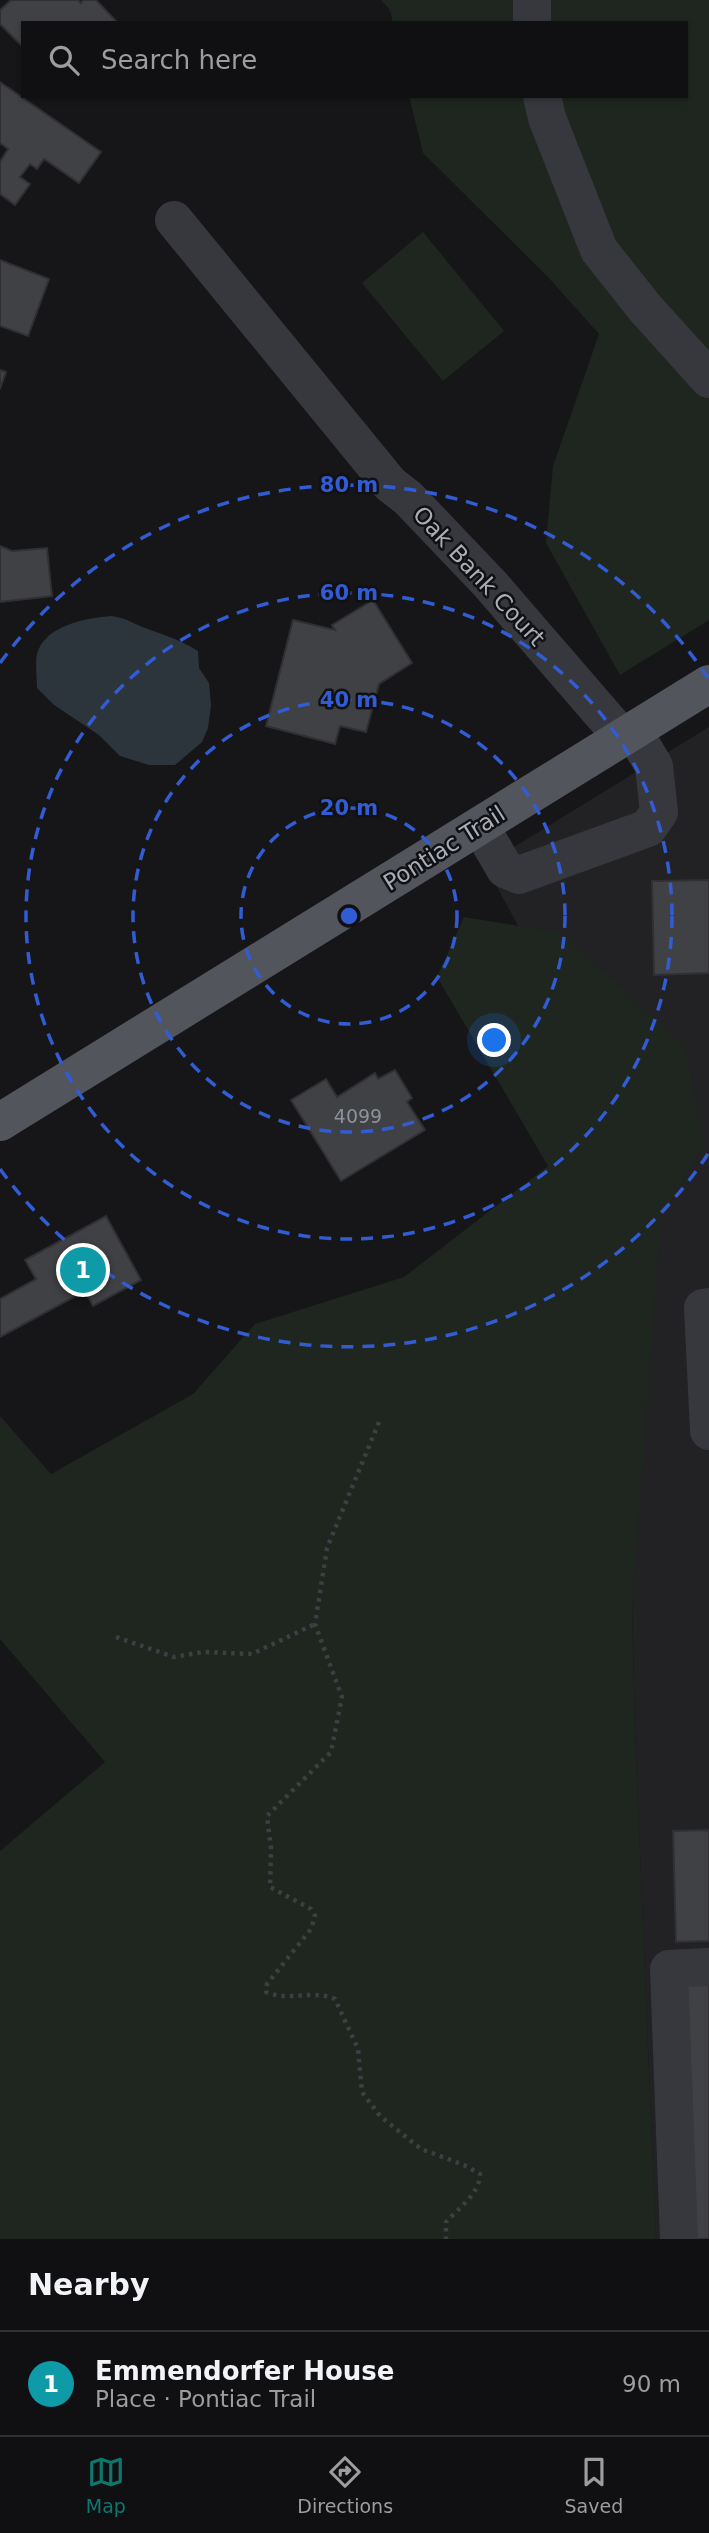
<!DOCTYPE html>
<html lang="en">
<head>
<meta charset="utf-8">
<style>
  :root { --surface:#101012; --page:#19191b; --text:#f1f3f6; --muted:#9c9d9f; --line:#303032; --accent:#0f766e }
  body { margin:0; font-family:"DejaVu Sans",sans-serif; background:var(--page); color:var(--text) }
  .you { position:absolute; left:495px; top:1041px; width:24px; height:24px; margin:-18px; border:5px solid #fff; border-radius:50%; background:#1a73e8; box-shadow:0 0 0 10px #1a73e833 }
  .badge { display:grid; place-items:center; width:46px; height:46px; border-radius:50%; background:var(--accent); color:#fff; font-size:23px; font-weight:700 }
  .pin { position:absolute; translate:-50% -50%; border:4px solid #fff; box-shadow:0 2px 7px #0006 }
  .list { margin:0; padding:0; list-style:none }
  h2 { display:flex; justify-content:space-between; align-items:center; height:91px; margin:0; padding:0 28px; font-size:30px }
  h2 small { font-size:23px; font-weight:400; color:var(--muted) }
  .list li { display:grid; grid-template-columns:46px 1fr auto; gap:21px; align-items:center; box-sizing:border-box; height:105px; padding:0 28px; border-top:2px solid var(--line) }
  .list b { display:block; font-size:26px; white-space:nowrap }
  .list p { margin:0; font-size:23px; white-space:nowrap; color:var(--muted) }
  .list em { font-size:23px; font-style:normal; color:var(--muted) }
  .icon { flex:none; width:38px; height:38px; fill:none; stroke:currentColor; stroke-width:2; stroke-linecap:round; stroke-linejoin:round }
  .map { position:relative; flex:none; width:709px; height:2239px; overflow:hidden }
  .search { position:absolute; background:var(--surface); box-shadow:0 2px 5px #0004; left:21px; right:21px; top:21px; height:77px; display:flex; align-items:center; gap:18px; box-sizing:border-box; padding:0 24px; border-radius:0px; color:var(--muted); font-size:26px }
  .sheet { height:196px; background:var(--surface) }
  nav { display:flex; justify-content:space-around; align-items:center; box-sizing:border-box; height:98px; border-top:2px solid var(--line); background:var(--surface); font-size:19px; color:var(--muted) }
  nav a { display:grid; justify-items:center; gap:4px }
  nav .on { color:var(--accent) }
  .map>svg:first-child { display:block }
  .built { fill:#222225 }
  .green { fill:#1e261f }
  .water { fill:#2c353c }
  .building { fill:#404145; stroke:#303034; stroke-width:2 }
  .lines { fill:none; stroke-linecap:round; stroke-linejoin:round }
  .path { stroke:#3d3f44; stroke-width:4.5; stroke-dasharray:3.5 5; stroke-linecap:butt }
  .minor { stroke:#37383d; stroke-width:38 }
  .major { stroke:#53555c; stroke-width:38 }
  .ring { fill:none; stroke:#325cd3; stroke-width:3.5; stroke-dasharray:12 9 }
  .labels { text-anchor:middle; dominant-baseline:central; stroke-width:5; stroke-linejoin:round; paint-order:stroke }
  .number-label { font-size:19px; fill:#8e929b }
  .street-label { font-size:23px; fill:#a8adb8; stroke:#111113 }
  .centre { fill:#325cd3; stroke:#111113; stroke-width:3.5 }
  .ring-label { font-size:21px; text-anchor:middle; font-weight:bold; fill:#325cd3; stroke:#111113; stroke-width:5; stroke-linejoin:round; paint-order:stroke }
</style>
</head>
<body>
<div class="map">
<svg width="709" height="2239" viewBox="0 0 709 2239">
  <rect width="100%" height="100%" fill="#161618"/>
  <path class="built" d="M 709,727 L 709,2239 L 656,2239 L 635,1732 L 621,1115 L 485,865 Z"/>
  <g class="green">
    <path d="M 381,0 L 709,0 L 709,620 L 620,675 L 546,543 L 553,466 L 599,334 L 547,276 L 423,153 L 409,96 L 686,96 L 686,23 L 393,23 L 390,10 Z"/>
    <path d="M 423,232 L 504,331 L 443,381 L 362,283 Z"/>
    <path d="M 464,917 L 561,933 L 685,1045 L 704,1145 L 661,1217 L 632,1607 L 635,1732 L 656,2239 L 0,2239 L 0,1851 L 105,1762 L 0,1639 L 0,1416 L 51,1474 L 193,1394 L 255,1324 L 404,1277 L 548,1166 L 437,977 Z"/>
  </g>
  <path class="water" d="M 112,616 C 129,619 133,624 148,629 C 166,636 181,640 198,651 L 199,668 L 209,683 L 211,705 L 208,728 L 202,742 L 175,765 L 149,765 L 120,756 L 99,735 L 54,705 L 37,688 C 37,678 35,664 37,654 C 45,625 86,618 112,616 Z"/>
  <g class="building">
    <path d="M 11,0 L 78,0 L 81,3 L 83,0 L 96,0 L 118,23 L 23,23 L 23,47 L 0,24 L 0,10 Z"/>
    <path d="M 0,82 L 101,152 L 79,183 L 44,159 L 37,169 L 30,164 L 20,177 L 30,184 L 15,205 L 0,194 L 0,162 L 8,149 L 0,143 Z"/>
    <path d="M 0,260 L 49,279 L 28,336 L 0,326 Z"/>
    <path d="M 0,370 L 6,372 L 0,389 Z"/>
    <path d="M 0,546 L 12,551 L 47,548 L 52,596 L 0,602 Z"/>
    <path d="M 373,600 L 412,663 L 379,684 L 366,732 L 340,726 L 335,744 L 266,726 L 293,620 L 335,630 L 332,625 Z"/>
    <path d="M 709,880 L 709,973 L 654,975 L 652,881 Z"/>
    <path d="M 395,1070 L 412,1098 L 407,1102 L 425,1130 L 341,1181 L 291,1100 L 326,1079 L 337,1097 L 375,1073 L 378,1079 Z"/>
    <path d="M 106,1216 L 141,1280 L 93,1306 L 85,1291 L 0,1337 L 0,1299 L 36,1279 L 25,1260 Z"/>
    <path d="M 709,1830 L 709,1941 L 676,1942 L 673,1831 Z"/>
    <path d="M 709,1979 L 709,2239 L 696,2239 L 686,1980 Z"/>
  </g>
  <g class="lines">
    <g class="path">
      <path d="M 379,1422 L 327,1548 L 315,1624 L 342,1697 L 331,1752 L 267,1816 L 271,1849 L 270,1887 L 311,1909 L 315,1916 L 311,1929 L 267,1984 L 266,1992 C 289,2002 312,1989 335,1999 L 358,2049 L 362,2092 L 380,2116 L 421,2149 L 464,2165 L 480,2174 C 480,2193 458,2209 446,2222 L 446,2239"/>
      <path d="M 116,1637 L 174,1657 L 203,1652 L 252,1654 L 315,1624"/>
    </g>
    <g class="minor">
      <path d="M 532,23 L 532,0"/>
      <path d="M 542,96 L 547,118 L 599,250 L 645,308 L 709,379"/>
      <path d="M 174,220 L 390,484 L 408,498 L 490,584 L 623,738"/>
      <path d="M 480,826 L 505,869 L 519,875 L 648,828 L 659,812 L 654,766 L 633,731"/>
      <path d="M 709,1307 L 703,1308 L 709,1431"/>
      <path d="M 679,2239 L 669,1969 L 709,1967"/>
    </g>
    <path class="major" d="M 0,1122 L 709,684"/>
  </g>
  <g class="ring">
    <circle cx="349" cy="916" r="108"/>
    <circle cx="349" cy="916" r="216"/>
    <circle cx="349" cy="916" r="323"/>
    <path d="M708 1154A431 431 0 0 1 0 1169M0 663A431 431 0 0 1 708 678"/>
  </g>
  <g class="labels">
    <g class="number-label">
      <text x="358" y="1116">4099</text>
    </g>
    <g class="street-label">
      <text transform="translate(479 576) rotate(47)">Oak Bank Court</text>
      <text transform="translate(444 848) rotate(-32)">Pontiac Trail</text>
    </g>
  </g>
  <circle cx="349" cy="916" r="10" class="centre"/>
  <g class="ring-label">
    <text x="349" y="492">80 m</text>
    <text x="349" y="600">60 m</text>
    <text x="349" y="707">40 m</text>
    <text x="349" y="815">20 m</text>
  </g>
</svg>
<div class="you"></div>
<div class="pin badge" style="left:83px;top:1270px;background:#0f9aa8">1</div>
<div class="search"><svg class="icon" aria-label="search" viewBox="0 0 24 24"><circle cx="10" cy="10" r="6"/><path d="M15 15l6 6"/></svg>Search here</div>
</div>
<section class="sheet">
<h2>Nearby<small></small></h2>
<ul class="list">
<li><span class="badge" style="background:#0f9aa8">1</span><div><b>Emmendorfer House</b><p>Place · Pontiac Trail</p></div><em>90 m</em></li>
</ul>
</section>
<nav>
<a class="on"><svg class="icon" aria-label="map" viewBox="0 0 24 24"><path d="M3 6l6-2 6 2 6-2v14l-6 2-6-2-6 2zM9 4v14M15 6v14"/></svg>Map</a>
<a><svg class="icon" aria-label="directions" viewBox="0 0 24 24"><path d="M12 3l9 9-9 9-9-9zM9 14v-3h6M13 9l2 2-2 2"/></svg>Directions</a>
<a><svg class="icon" aria-label="saved" viewBox="0 0 24 24"><path d="M7 4h10v16l-5-4-5 4z"/></svg>Saved</a>
</nav>
</body>
</html>
